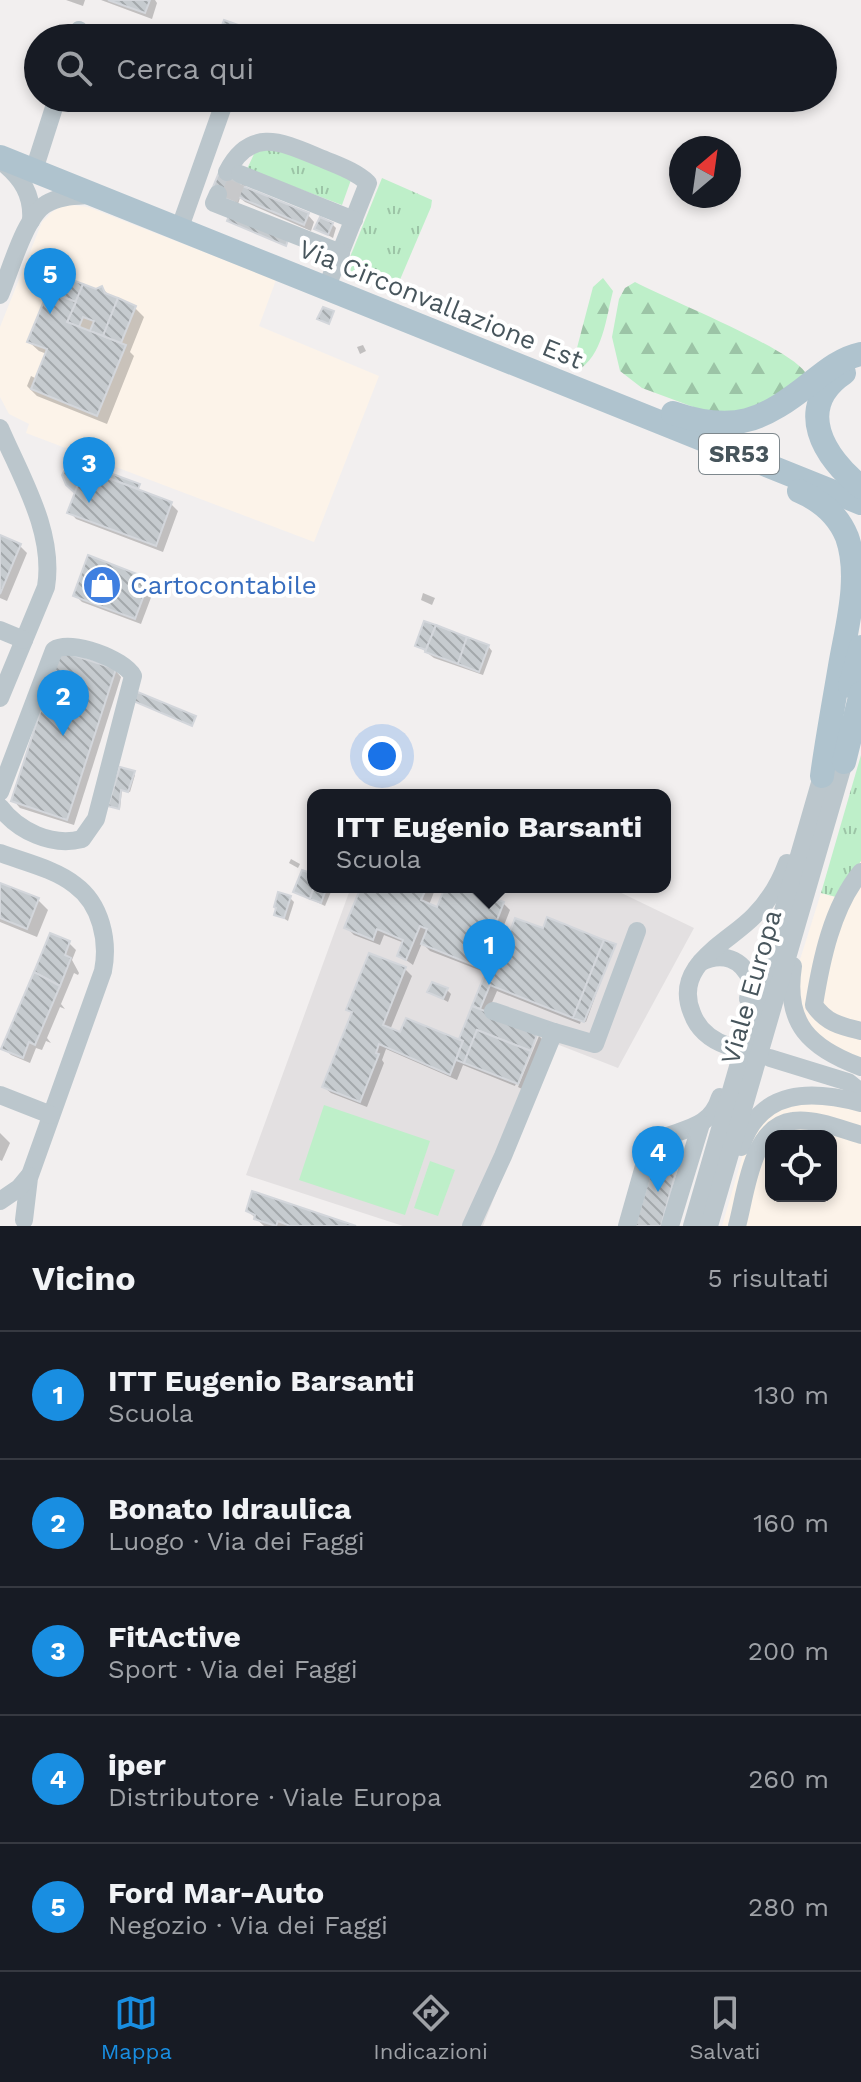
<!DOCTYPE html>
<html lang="it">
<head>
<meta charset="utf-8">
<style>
  :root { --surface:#171b24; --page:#242831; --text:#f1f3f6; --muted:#9ea1a6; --line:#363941; --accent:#198ee1 }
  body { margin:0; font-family:"Work Sans",sans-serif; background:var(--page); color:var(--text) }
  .controls { position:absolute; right:24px; bottom:24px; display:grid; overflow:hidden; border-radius:16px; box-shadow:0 4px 12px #0003 }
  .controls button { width:72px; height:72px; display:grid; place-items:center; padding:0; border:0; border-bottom:2px solid var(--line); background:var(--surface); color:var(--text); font:40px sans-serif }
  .compass { position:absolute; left:669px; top:136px; width:72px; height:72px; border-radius:50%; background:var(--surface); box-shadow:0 4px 12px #0003; rotate:29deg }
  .you { position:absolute; left:382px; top:756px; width:28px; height:28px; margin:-20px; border:6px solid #fff; border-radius:50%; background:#1a73e8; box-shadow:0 0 0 12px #1a73e833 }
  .badge { display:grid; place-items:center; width:52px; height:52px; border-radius:50%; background:var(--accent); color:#fff; font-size:26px; font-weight:700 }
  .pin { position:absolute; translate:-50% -66px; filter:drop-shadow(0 2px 4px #0008) }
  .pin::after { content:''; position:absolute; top:42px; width:28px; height:24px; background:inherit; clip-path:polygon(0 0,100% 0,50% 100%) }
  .popup { position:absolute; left:307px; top:789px; width:364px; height:104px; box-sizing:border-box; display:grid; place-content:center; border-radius:16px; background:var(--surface); filter:drop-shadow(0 2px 6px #0005); font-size:26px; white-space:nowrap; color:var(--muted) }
  .popup b { font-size:30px; color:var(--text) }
  .popup::after { content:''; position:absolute; left:50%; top:100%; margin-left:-16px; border:16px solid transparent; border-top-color:var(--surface) }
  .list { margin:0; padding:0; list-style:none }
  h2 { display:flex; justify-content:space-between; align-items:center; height:104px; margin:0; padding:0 32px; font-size:34px }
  h2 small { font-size:26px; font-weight:400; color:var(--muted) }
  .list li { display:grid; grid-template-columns:52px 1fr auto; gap:24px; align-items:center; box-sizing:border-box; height:128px; padding:0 32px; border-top:2px solid var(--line) }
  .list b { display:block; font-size:30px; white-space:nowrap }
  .list p { margin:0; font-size:26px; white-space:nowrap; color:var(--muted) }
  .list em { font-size:26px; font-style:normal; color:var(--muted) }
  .icon { flex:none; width:44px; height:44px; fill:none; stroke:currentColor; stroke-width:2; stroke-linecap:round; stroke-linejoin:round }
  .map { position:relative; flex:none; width:861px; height:1226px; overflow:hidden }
  .search { position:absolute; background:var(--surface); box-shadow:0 4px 12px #0003; left:24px; right:24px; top:24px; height:88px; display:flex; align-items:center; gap:20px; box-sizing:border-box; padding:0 28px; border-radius:44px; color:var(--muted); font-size:30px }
  .sheet { height:744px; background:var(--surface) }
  nav { display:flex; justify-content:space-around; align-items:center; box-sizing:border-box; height:112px; border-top:2px solid var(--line); background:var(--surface); font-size:22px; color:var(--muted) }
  nav a { display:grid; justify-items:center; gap:4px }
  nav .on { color:var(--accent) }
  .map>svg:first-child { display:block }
  .commercial { fill:#fcf3e9; fill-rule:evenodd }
  .education { fill:#e3e0e1 }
  .grass { fill:url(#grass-tufts) }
  .forest { fill:url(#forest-firs) }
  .pitch { fill:#beefc9 }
  .shadow { fill:#0003 }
  .building { fill:url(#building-back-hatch); stroke:#d3d6db; stroke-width:2 }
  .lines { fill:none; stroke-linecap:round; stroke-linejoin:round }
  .minor-tunnel { stroke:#c7c8ca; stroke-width:18; stroke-dasharray:18 9; stroke-linecap:butt }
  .minor { stroke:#bbc6cc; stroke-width:18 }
  .major { stroke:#afc3ce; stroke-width:24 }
  .labels { text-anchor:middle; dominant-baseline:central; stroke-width:8; stroke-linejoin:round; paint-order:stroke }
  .shield { fill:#fff; stroke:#7e888d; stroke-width:2 }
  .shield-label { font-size:24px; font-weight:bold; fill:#47555c }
  .street-label { font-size:26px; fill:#47555c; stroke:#fff }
  .shop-label { font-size:26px; fill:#366cbe; stroke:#fff; text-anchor:start }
</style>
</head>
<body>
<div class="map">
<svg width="861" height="1226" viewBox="0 0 861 1226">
  <defs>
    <pattern id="grass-tufts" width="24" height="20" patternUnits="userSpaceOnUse" patternTransform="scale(2)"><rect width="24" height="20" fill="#beefc9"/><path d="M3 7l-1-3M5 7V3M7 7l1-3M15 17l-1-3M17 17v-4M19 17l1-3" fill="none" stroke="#9cc4a6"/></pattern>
    <pattern id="forest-firs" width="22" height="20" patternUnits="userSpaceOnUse" patternTransform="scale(2)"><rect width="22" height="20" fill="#beefc9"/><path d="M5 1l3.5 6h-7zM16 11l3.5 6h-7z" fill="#9cc4a6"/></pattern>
    <pattern id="building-back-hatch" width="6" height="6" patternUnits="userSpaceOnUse" patternTransform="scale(2)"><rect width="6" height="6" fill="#c6cbcf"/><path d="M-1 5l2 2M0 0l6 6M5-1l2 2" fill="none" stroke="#a3a8ab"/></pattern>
  </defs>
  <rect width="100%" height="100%" fill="#f2efef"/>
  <g class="commercial">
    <path d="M 72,205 L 88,207 L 276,280 L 259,326 L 379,376 L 314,542 L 26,433 L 29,424 L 9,414 L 0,397 L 0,327 L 42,222 L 52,212 L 62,206 Z"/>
    <path d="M 861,861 L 861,1060 L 836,1051 L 808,1027 L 802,1014 L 797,969 L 821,893 L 836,897 Z"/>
    <path d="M 803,1100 L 861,1110 L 861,1226 L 722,1226 L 744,1151 L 752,1134 L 771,1113 ZM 771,1136 L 831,1136 L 831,1196 L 771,1196 Z"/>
  </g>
  <path class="education" d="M 351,887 L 609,887 L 694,928 L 618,1068 L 554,1043 L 483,1226 L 403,1226 L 246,1175 Z"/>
  <g class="grass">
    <path d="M 266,146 L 352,177 L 342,205 L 247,169 L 254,154 Z"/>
    <path d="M 382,178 L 432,200 L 431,207 L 399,282 L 392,291 L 344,272 Z"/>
    <path d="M 861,755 L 861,861 L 836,897 L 821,893 Z"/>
  </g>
  <g class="forest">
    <path d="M 603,278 L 613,291 C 606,318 603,356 577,371 L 573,363 L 593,287 Z"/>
    <path d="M 635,282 C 669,300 787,347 805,372 L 802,382 L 772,405 L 715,415 L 642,388 L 620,371 L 612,337 L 619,299 L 625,288 Z"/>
  </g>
  <g class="pitch">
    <path d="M 324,1105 L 430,1141 L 405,1215 L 299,1180 Z"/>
    <path d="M 430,1161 L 455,1170 L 438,1216 L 414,1208 Z"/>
  </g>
  <g class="shadow">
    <path d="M 66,0 L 85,0 L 83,6 Z"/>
    <path d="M 101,0 L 155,0 L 157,3 L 152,19 Z"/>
    <path d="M 221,172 L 246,185 L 244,189 L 308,215 L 314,222 L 311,231 L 245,202 L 240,198 L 238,204 L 217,195 Z"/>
    <path d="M 332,224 L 336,228 L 333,238 L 317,229 Z"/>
    <path d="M 102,288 L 111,297 L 135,308 L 144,317 L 130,352 L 134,356 L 107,424 L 37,396 L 27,386 L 31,376 L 37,379 L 47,354 L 39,351 L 29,342 L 59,297 Z"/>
    <path d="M 363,345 L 366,351 L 360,354 L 357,347 Z"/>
    <path d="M 80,464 L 139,486 L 139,492 L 171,504 L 178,511 L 163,552 L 76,519 L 70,512 L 77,493 Z"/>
    <path d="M 0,537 L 20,546 L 27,553 L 7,601 L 0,598 Z"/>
    <path d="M 148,580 L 155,587 L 141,624 L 82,602 L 75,595 Z"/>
    <path d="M 423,593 L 435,598 L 432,605 L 421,600 Z"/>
    <path d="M 417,645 L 488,646 L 492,651 L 483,675 L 434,658 Z"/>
    <path d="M 115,670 L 121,677 L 74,825 L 20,808 L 14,801 Z"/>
    <path d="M 121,769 L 135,775 L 130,792 L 122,790 L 120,809 L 112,807 Z"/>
    <path d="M 291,859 L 300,864 L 298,868 L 289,863 Z"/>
    <path d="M 0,885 L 38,900 L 48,910 L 37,937 L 0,922 Z"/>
    <path d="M 313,887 L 333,887 L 325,906 L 295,891 Z"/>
    <path d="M 363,887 L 436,887 L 429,905 L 438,909 L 447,887 L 487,887 L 484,896 L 503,903 L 510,910 L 501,933 L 510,936 L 544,931 L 614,945 L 586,1022 L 581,1021 L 580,1024 L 497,991 L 487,1014 L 535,1034 L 515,1086 L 463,1065 L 457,1080 L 386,1049 L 382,1060 L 384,1063 L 367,1107 L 331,1093 L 324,1087 L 353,1014 L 348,1009 L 405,969 L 412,976 L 390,1030 L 402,1034 L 460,1042 L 487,973 L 430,951 L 422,943 L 413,965 L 399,955 L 404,943 L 384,935 L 380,945 L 354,935 L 347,928 Z"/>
    <path d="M 290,898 L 294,902 L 288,921 L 277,914 Z"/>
    <path d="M 69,943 L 76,950 L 72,960 L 79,973 L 78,975 L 74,973 L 61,1004 L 65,1009 L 60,1007 L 47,1038 L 51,1043 L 46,1041 L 42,1050 L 36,1048 L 30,1063 L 11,1055 L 4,1048 Z"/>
    <path d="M 447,990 L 451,994 L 448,1002 L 430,992 Z"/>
    <path d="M 539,1036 L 544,1041 L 524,1090 L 518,1087 Z"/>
    <path d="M 0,1133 L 10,1143 L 2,1161 L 0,1160 Z"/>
    <path d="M 679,1159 L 662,1226 L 637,1226 Z"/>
    <path d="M 248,1211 L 350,1226 L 264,1226 Z"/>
  </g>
  <g class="building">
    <path d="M 108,0 L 150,0 L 145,13 Z"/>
    <path d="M 224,20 L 250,29 L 247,38 L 217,38 Z"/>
    <path d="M 220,170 L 243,179 L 234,201 L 211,192 Z"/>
    <path d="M 240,185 L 309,213 L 304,225 L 236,196 Z"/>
    <path d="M 230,213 L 289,237 L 286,246 L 227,221 Z"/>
    <path d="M 320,217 L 333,223 L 328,235 L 314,229 Z"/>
    <path d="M 65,277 L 83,284 L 76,302 L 58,295 Z"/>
    <path d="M 83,284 L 96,289 L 102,286 L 105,293 L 118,298 L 103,336 L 90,331 L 94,321 L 83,317 L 79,327 L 67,322 Z"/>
    <path d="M 48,291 L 76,302 L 67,322 L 126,345 L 97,416 L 31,389 L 47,349 L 27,342 Z"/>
    <path d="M 118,298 L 136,306 L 121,343 L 103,336 Z"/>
    <path d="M 323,307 L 334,311 L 329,324 L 317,319 Z"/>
    <path d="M 73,462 L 80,462 L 140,484 L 138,489 L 84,469 L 75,493 L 66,485 L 62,475 L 68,464 Z"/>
    <path d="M 84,469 L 172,502 L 156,546 L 67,513 Z"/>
    <path d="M 0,535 L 21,544 L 0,594 Z"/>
    <path d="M 88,555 L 150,579 L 135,619 L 73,596 Z"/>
    <path d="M 424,621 L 436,625 L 426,650 L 415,646 Z"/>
    <path d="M 436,625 L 467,637 L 458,664 L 425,652 Z"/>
    <path d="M 467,637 L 489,645 L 479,672 L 458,664 Z"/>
    <path d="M 60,651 L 116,669 L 67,820 L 11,801 Z"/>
    <path d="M 135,691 L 196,716 L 192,726 L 131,700 Z"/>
    <path d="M 120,767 L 135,771 L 128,792 L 121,790 L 119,809 L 108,806 Z"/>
    <path d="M 302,870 L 313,874 L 314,887 L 310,899 L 293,892 Z"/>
    <path d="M 0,883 L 39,898 L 27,929 L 0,918 Z"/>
    <path d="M 314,887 L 327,887 L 321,903 L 310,899 Z"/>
    <path d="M 361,887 L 427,887 L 421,900 L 437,907 L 445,887 L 478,887 L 476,891 L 504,902 L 494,928 L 509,934 L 515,918 L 543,928 L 547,917 L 604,940 L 573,1018 L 490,985 L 480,1009 L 472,1006 L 493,954 L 484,950 L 478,967 L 421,944 L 427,929 L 420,926 L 406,960 L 397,956 L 403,940 L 377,929 L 373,940 L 344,928 Z"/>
    <path d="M 278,892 L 291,896 L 284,918 L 274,915 L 276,908 L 274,907 Z"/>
    <path d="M 50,933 L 70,941 L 65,955 L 71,958 L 60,986 L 34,972 Z"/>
    <path d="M 604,940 L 616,944 L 584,1022 L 573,1018 Z"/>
    <path d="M 369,953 L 406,967 L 383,1025 L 400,1032 L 406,1018 L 463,1041 L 450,1075 L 379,1044 L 376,1053 L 379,1054 L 360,1102 L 322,1087 L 352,1012 L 346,1010 Z"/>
    <path d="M 34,972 L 60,986 L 35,1045 L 29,1042 L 23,1058 L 1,1049 Z"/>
    <path d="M 432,982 L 448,988 L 443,999 L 427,992 Z"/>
    <path d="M 472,1006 L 538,1032 L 531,1051 L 477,1030 L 464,1063 L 456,1060 L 463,1041 L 459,1039 Z"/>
    <path d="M 477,1030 L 531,1051 L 518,1084 L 464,1063 Z"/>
    <path d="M 657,1151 L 680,1157 L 661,1226 L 635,1226 Z"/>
    <path d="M 252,1191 L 356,1226 L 290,1226 L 278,1221 L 276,1226 L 254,1219 L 255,1215 L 246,1211 Z"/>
  </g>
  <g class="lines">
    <path class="minor-tunnel" d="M 229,199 L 238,177"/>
    <g class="minor">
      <path d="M 77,38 L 79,30"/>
      <path d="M 2,162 C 22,178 33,195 31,221"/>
      <path d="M 34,170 L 57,98"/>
      <path d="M 227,172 C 251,125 284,143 323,159 C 339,166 355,171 368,183 L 326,289"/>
      <path d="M 240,174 L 354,220"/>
      <path d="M 218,194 L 214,203 L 341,253"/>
      <path d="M 179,230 L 223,106"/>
      <path d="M 0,295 C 10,272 25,216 46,204 C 59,196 75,196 90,195"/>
      <path d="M 0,428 C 21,477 55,532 46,587 L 0,698"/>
      <path d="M 0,630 L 24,640"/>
      <path d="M 0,792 L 54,650 C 71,639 124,659 133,676 L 96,819 L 82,839 C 52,847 18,831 0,807"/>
      <path d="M 0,853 C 24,862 55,869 75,885 C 101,904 109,941 103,971 L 29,1178 L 24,1220"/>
      <path d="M 861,872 C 832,907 821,961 814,1005 C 826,1023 841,1026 861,1031"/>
      <path d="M 701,962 C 722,952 742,958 751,981 L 748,999"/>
      <path d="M 793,966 C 784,1024 810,1048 861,1067"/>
      <path d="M 493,1011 L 554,1032"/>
      <path d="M 728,1046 C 711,1040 698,1030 692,1013 C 672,965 728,943 754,916 C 769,901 780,882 787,863"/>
      <path d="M 770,1058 L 848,1082 L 861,1092"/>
      <path d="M 0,1095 L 51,1115"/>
      <path d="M 741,1147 C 760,1088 812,1090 861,1103"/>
      <path d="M 0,1201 L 19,1188 L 29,1176"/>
      <path d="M 471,1226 L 503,1156 L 554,1032 L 595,1044 L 637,931"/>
      <path d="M 627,1226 L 648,1152 L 655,1141 C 682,1128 710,1130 720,1097"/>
      <path d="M 670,1226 L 701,1124"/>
      <path d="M 692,1226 L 822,776"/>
      <path d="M 709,1226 L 844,762"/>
      <path d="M 737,1226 C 746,1194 751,1126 793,1121 C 814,1118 841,1129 861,1135"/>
    </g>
    <g class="major">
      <path d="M 0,157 L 861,503"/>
      <path d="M 844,373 C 793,407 824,458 861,487"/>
      <path d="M 673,413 C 734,434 763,421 812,382 C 827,370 842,358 861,354"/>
      <path d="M 799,491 C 820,500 838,515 847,537 C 861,577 847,625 840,666 C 834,702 827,739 822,776"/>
      <path d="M 850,686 L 861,647"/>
      <path d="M 844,762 L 861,693"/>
    </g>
  </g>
  <defs>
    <symbol id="shop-disc" viewBox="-11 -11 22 22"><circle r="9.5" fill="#3f7fe0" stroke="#fff"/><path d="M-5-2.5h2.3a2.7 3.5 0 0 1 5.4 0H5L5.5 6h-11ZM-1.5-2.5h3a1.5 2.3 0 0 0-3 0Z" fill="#fff"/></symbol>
  </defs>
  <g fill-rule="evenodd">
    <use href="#shop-disc" x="80" y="563" width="44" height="44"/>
  </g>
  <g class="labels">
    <rect class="shield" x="699" y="434" width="80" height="40" rx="6"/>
    <g class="shield-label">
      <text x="739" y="454">SR53</text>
    </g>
    <g class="street-label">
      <text transform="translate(441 304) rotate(22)">Via Circonvallazione Est</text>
      <text transform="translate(751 987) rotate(-74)">Viale Europa</text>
    </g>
    <g class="shop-label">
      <text x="130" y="585">Cartocontabile</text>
    </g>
  </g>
</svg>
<div class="controls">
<button><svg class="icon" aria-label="locate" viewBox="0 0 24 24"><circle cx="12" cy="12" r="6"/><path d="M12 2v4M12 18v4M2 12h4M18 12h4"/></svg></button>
</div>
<svg class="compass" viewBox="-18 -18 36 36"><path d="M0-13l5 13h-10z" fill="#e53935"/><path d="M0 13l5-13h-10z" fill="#9ea1a6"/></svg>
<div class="you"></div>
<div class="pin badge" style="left:489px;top:985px">1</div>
<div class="popup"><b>ITT Eugenio Barsanti</b>Scuola</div>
<div class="pin badge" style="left:63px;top:736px">2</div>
<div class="pin badge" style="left:89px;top:503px">3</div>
<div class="pin badge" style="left:658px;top:1192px">4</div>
<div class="pin badge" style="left:50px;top:314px">5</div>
<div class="search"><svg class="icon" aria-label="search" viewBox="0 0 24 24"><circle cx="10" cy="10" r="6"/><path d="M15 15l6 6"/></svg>Cerca qui</div>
</div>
<section class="sheet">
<h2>Vicino<small>5 risultati</small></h2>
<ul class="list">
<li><span class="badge">1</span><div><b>ITT Eugenio Barsanti</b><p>Scuola</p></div><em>130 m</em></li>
<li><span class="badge">2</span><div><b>Bonato Idraulica</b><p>Luogo · Via dei Faggi</p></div><em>160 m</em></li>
<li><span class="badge">3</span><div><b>FitActive</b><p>Sport · Via dei Faggi</p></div><em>200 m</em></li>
<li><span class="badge">4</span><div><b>iper</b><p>Distributore · Viale Europa</p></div><em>260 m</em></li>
<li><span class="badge">5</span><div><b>Ford Mar-Auto</b><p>Negozio · Via dei Faggi</p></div><em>280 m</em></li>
</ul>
</section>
<nav>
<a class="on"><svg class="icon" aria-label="map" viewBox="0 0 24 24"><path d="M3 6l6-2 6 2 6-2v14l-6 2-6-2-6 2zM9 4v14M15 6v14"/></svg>Mappa</a>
<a><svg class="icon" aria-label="directions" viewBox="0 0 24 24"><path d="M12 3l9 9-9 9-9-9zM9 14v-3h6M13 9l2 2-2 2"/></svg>Indicazioni</a>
<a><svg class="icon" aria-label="saved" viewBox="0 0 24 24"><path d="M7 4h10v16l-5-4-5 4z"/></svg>Salvati</a>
</nav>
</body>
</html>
